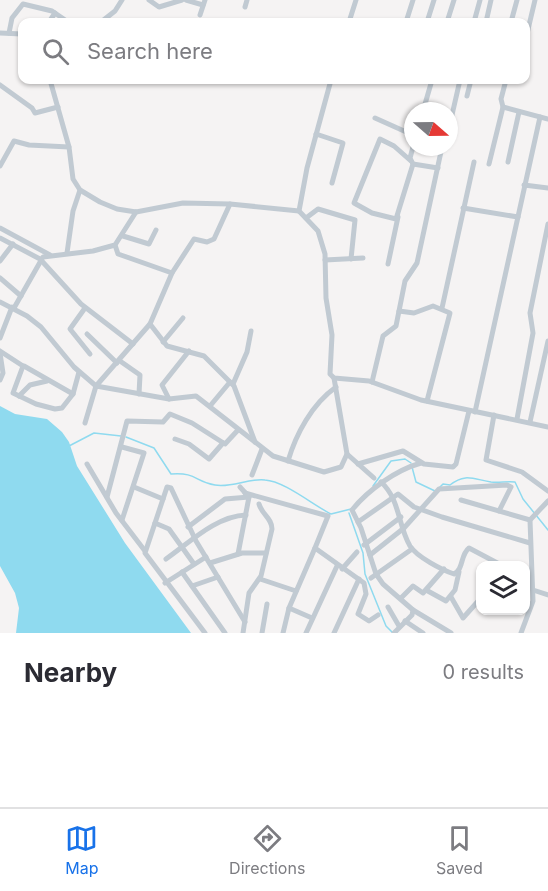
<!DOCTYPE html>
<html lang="en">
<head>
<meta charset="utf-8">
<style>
  :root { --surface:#fff; --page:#f7f7f7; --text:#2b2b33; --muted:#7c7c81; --line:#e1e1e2; --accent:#1872e9 }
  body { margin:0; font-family:Inter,sans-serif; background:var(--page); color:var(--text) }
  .controls { position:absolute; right:18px; bottom:18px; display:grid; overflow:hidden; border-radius:12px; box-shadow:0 2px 4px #0004 }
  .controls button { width:54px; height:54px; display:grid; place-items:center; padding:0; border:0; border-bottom:2px solid var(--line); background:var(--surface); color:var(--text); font:30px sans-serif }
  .compass { position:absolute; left:404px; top:102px; width:54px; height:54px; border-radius:50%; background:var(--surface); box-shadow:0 2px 4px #0004; rotate:110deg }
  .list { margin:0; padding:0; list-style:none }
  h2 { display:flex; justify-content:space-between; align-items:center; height:78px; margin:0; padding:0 24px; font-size:26px }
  h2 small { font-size:20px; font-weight:400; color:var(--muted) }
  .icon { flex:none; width:33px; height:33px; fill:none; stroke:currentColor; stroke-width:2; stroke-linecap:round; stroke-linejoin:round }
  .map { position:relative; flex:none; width:548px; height:633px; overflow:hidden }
  .search { position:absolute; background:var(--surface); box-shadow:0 2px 4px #0004; left:18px; right:18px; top:18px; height:66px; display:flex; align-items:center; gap:15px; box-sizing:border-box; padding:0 21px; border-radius:12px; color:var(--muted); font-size:22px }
  .sheet { height:174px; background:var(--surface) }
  nav { display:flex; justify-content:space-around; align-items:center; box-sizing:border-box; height:84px; border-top:2px solid var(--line); background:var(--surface); font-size:16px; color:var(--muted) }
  nav a { display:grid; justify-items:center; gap:3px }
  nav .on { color:var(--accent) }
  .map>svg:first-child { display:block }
  .water { fill:#8fdaef }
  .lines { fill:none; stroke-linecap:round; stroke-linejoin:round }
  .stream { stroke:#8fdaef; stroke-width:1.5 }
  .minor { stroke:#c1cad2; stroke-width:5 }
</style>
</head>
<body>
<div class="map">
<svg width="548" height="633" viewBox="0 0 548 633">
  <rect width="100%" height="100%" fill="#f5f3f3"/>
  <path class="water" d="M 0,406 L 15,414 L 47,419 L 62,432 L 69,442 L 77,466 L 125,543 L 191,633 L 16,633 L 19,608 L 15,593 L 0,566 Z"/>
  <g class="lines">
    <g class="stream">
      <path d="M 126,437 L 154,448 L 171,474 C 197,472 195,482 215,485 C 232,488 248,478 265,480 C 284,481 313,505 331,514 L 351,509"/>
      <path d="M 69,446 L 94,433 L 121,436"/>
      <path d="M 412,467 L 416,482 L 435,491"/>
      <path d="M 373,486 L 391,461 L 405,459 L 411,463"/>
      <path d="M 439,488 L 443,484 L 450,485 C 465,473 473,479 491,482 C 499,483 507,481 515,482 L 523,499 L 548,530"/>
      <path d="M 349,513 L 363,553 L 365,574 L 386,626 L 393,633"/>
    </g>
    <g class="minor">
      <path d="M 149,0 L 159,7 L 182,0"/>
      <path d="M 186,0 L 203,5"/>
      <path d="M 245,7 L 247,0"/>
      <path d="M 200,15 L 205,0"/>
      <path d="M 49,22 L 55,13"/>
      <path d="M 101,22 L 115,11 L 122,0"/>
      <path d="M 349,22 L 356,0"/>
      <path d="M 406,22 L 413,0"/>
      <path d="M 427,22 L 434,0"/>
      <path d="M 447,22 L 454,0"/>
      <path d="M 474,22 L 480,0"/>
      <path d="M 486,22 L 491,0"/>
      <path d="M 511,22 L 517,0"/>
      <path d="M 0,33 L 22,34"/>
      <path d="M 9,33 L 12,18 L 23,4 L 52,11 L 68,22"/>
      <path d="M 526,38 L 535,0"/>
      <path d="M 50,80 L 69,147 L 73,179 L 80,190 L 100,202 L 117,209 L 136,212 L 183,203 L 230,204 L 299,211"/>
      <path d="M 331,80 L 307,168 L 299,211 L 318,231 L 325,254 L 326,298 L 332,335 L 330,374 L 334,378 L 369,381 L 421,400 L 548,427"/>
      <path d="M 506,80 L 501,99 L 503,107 L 548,119"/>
      <path d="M 0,85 L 32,108 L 35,113 L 58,107"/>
      <path d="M 467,96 L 471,80"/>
      <path d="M 423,111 L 432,80"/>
      <path d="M 375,118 L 413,135"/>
      <path d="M 449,128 L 460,80"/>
      <path d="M 316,134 L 343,143 L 332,183"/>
      <path d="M 413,147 L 410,158 L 413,164 L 438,168"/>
      <path d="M 411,161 L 394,146 L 380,139 L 354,203 L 372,213 L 396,219 L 413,164"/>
      <path d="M 508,162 L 519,112"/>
      <path d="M 489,164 L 503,107"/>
      <path d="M 0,166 L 14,141 L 29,145 L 69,147"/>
      <path d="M 524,185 L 548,188"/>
      <path d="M 463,208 L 518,217"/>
      <path d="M 306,218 L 318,209 L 355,220 L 351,259"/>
      <path d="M 0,228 L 50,255"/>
      <path d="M 123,236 L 149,244 L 156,230"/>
      <path d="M 0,238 L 40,259 L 81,304 L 133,344"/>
      <path d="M 115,245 L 118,254 L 172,273"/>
      <path d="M 67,253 L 73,211 L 80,190"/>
      <path d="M 325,260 L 363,258"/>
      <path d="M 0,261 L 13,244"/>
      <path d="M 388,264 L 398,217"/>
      <path d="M 0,278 L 21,296"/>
      <path d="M 0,302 L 27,316 L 41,327 L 74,367 L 96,386 L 169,399 L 196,396 L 273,456 L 324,472 L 341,467 L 347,454 L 334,378"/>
      <path d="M 14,308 L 43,257 L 93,251 L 115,245 L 136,212"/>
      <path d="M 85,308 L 70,329 L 90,354"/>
      <path d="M 442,308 L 474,162"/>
      <path d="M 399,311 L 414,313 L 433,306 L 450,313 L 427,401"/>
      <path d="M 150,324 L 167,346 L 204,356 L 234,386 L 255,442"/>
      <path d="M 87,334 L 117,363"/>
      <path d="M 0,338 L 12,307"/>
      <path d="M 163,342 L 183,318"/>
      <path d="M 0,351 L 23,366 L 13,393 L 36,404 L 55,409 L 62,408 L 73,394 L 79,372"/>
      <path d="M 0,353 L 3,373 L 0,380"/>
      <path d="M 120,361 L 140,375 L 139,394"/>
      <path d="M 24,366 L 73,394"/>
      <path d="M 372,382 L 383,336 L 396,326 L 405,281 L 417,263 L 442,147"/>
      <path d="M 233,384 L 247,352 L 251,331"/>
      <path d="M 19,396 L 30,385 L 47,381"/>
      <path d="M 169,399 L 162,385 L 189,351"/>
      <path d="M 210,406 L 230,382"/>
      <path d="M 475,412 L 540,117"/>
      <path d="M 494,415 L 486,460 L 522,472 L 548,491"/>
      <path d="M 517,419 L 533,333 L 530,313 L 548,224"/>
      <path d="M 530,422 L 548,341"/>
      <path d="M 85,423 L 96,386 L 150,324 L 172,273 L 194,239 L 207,242 L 214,239 L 230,204"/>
      <path d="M 175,439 L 189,444 L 209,459 L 223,443"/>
      <path d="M 122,447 L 144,453 L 122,520"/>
      <path d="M 347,454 L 374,478"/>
      <path d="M 288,461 C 296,434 312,404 336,387"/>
      <path d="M 87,464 L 116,513 L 145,551"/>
      <path d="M 358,464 L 403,451 L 424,464 L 453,467 L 456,464 L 469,411"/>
      <path d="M 252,475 L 262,449"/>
      <path d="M 381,482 C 400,499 398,526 410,546 C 417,557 442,570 454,574 C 464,569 460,555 469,548 L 503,566"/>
      <path d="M 134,487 L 163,499"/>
      <path d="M 245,493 L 328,516 L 315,548"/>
      <path d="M 107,497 L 127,421 L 163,422 L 170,414 L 192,423 L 225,444 L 238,430"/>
      <path d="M 461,500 L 530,520"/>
      <path d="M 358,522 L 398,494 L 414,507 L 442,517 L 530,543"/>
      <path d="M 155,523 L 169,529 L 194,564"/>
      <path d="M 188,527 L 225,499 L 249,497"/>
      <path d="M 364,545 L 401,517"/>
      <path d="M 238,554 L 249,497 L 240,487"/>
      <path d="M 370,555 L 404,528 L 439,489 L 507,485 L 511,487 L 499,511"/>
      <path d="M 166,559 C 189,543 216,516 246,515"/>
      <path d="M 210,563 L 242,553 L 266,553"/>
      <path d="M 342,569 L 357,552"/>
      <path d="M 182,572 L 225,633"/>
      <path d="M 371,578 L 412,549"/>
      <path d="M 260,579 L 296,591"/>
      <path d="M 165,583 L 206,557"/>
      <path d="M 192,586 L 218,577"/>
      <path d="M 426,590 L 446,601 L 455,590 L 459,572"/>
      <path d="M 533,590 L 548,595"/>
      <path d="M 451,597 L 463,618 L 480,599"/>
      <path d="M 401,598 L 413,586 L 423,593 L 444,569"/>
      <path d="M 388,607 L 399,626"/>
      <path d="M 289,608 L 312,618"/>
      <path d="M 413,610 L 451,633"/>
      <path d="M 405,621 L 423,633"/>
      <path d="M 205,633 L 145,553 L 167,487 L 171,488 L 196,541 L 245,622"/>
      <path d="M 243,633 L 249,593 L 261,576 L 272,529 C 272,518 262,515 259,504"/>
      <path d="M 262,633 L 267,604"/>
      <path d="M 283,633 L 289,608 L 315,548 L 364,583 L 366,594 L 358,614 L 369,621 L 378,615"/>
      <path d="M 306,633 L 337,566"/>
      <path d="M 334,633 L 359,579"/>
      <path d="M 394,633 L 412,615 L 413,610 L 383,584 L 376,574 L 361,528 L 352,510 C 368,490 396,470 421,463"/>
      <path d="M 521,633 L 533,601 L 530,520 L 548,501"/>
    </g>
  </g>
</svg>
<div class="controls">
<button><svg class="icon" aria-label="layers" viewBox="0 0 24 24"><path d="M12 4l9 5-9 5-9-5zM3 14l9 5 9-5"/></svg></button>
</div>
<svg class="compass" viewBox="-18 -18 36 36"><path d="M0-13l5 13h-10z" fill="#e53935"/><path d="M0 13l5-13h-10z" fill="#7c7c81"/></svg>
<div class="search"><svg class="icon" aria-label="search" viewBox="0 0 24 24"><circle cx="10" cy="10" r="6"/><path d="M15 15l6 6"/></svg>Search here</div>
</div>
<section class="sheet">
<h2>Nearby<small>0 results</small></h2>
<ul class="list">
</ul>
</section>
<nav>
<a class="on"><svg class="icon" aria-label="map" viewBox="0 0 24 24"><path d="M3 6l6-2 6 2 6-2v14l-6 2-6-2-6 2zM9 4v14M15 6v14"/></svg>Map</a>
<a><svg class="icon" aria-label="directions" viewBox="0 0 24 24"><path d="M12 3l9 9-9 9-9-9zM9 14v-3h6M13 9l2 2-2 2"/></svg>Directions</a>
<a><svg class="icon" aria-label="saved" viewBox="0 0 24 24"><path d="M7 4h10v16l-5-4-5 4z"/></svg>Saved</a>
</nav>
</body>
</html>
